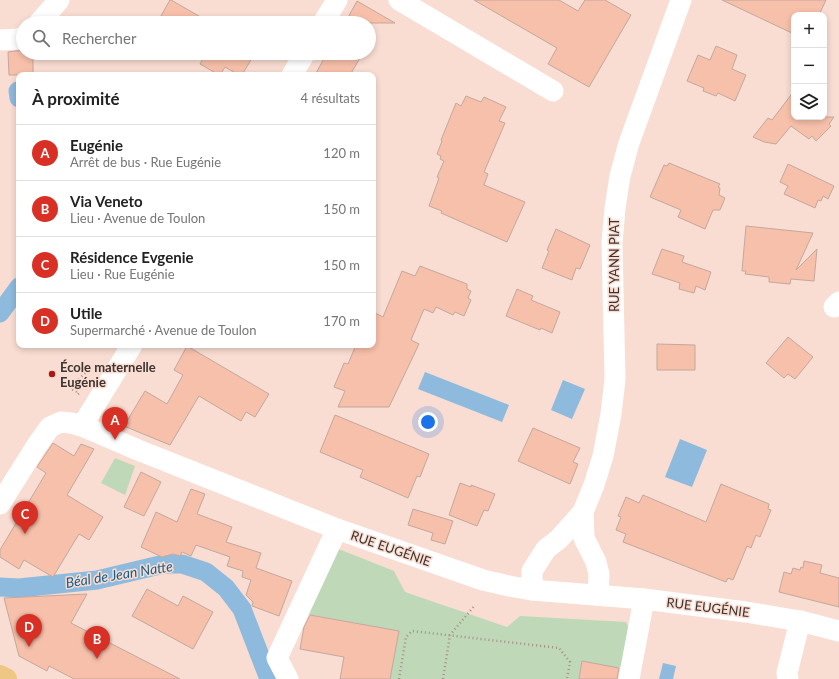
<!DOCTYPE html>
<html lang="fr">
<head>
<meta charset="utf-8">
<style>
  :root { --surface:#fff; --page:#f6f6f6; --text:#222; --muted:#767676; --line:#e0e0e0; --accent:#d93025 }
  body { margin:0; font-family:Lato,sans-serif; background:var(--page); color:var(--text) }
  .controls { position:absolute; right:12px; top:12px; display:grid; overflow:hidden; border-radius:8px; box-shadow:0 2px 6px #0003 }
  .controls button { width:36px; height:36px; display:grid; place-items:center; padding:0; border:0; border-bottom:1px solid var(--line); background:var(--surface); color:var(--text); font:20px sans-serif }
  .you { position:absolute; left:428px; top:422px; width:14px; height:14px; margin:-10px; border:3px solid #fff; border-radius:50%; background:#1a73e8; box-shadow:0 0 0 6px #1a73e833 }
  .badge { display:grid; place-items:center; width:26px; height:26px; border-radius:50%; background:var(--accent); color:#fff; font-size:13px; font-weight:700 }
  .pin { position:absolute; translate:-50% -33px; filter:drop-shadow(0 1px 2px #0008) }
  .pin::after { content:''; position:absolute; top:21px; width:14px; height:12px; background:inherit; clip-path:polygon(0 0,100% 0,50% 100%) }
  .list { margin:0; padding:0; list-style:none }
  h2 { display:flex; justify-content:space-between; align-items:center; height:52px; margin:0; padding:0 16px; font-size:17px }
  h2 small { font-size:13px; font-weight:400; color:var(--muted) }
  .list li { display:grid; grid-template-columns:26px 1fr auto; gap:12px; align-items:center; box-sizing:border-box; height:56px; padding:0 16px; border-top:1px solid var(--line) }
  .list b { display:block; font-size:15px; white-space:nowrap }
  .list p { margin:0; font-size:13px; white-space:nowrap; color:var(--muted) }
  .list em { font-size:13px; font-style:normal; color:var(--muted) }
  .icon { flex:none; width:22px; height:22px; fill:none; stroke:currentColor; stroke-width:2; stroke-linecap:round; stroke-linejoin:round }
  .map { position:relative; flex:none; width:839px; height:679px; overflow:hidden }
  .search { position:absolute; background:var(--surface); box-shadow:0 2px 6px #0003; left:16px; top:16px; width:360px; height:44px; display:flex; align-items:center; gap:10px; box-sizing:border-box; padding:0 14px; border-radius:22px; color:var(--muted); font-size:15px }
  .panel { position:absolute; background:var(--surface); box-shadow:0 2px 6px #0003; left:16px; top:72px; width:360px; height:276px; border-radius:8px }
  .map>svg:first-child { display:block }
  .green { fill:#bfd8b8 }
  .water { fill:#8dbadd }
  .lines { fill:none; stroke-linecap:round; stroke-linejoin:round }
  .canal { stroke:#8dbadd; stroke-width:19 }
  .building { fill:#f7c0aa; stroke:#c3a89d }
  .path { stroke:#a38f87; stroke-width:2.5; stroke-dasharray:1 3; stroke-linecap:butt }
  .minor { stroke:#fff; stroke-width:21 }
  .major { stroke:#eec785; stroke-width:22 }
  .poi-dot { fill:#aa1815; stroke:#f9ddd2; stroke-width:1.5 }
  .labels { text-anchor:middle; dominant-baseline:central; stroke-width:3; stroke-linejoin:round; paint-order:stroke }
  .street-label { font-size:13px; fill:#3e332f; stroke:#f9ddd2 }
  .poi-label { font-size:13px; font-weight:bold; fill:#3e332f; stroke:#f9ddd2; text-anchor:start }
  .water-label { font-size:14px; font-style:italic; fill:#145d8a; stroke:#f9ddd2 }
</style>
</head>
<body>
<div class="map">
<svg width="839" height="679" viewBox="0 0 839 679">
  <rect width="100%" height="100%" fill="#f9ddd2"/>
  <g class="green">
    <path d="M 115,458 L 135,466 L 125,495 L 101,483 Z"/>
    <path d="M 336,548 L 394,571 L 405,592 L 507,627 L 520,616 L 626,622 L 630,631 L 624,666 L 617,668 L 582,661 L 579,679 L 382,679 L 398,631 L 307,614 Z"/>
  </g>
  <g class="water">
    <path d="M 425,372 L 509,405 L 502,422 L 418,389 Z"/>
    <path d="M 563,380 L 585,389 L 572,419 L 551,410 Z"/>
    <path d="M 680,439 L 707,450 L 692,487 L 665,477 Z"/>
    <path d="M 663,663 L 676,666 L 673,679 L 659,679 Z"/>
  </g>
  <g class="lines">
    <g class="canal">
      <path d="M 18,91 L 19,98"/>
      <path d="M 0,313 L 19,287"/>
      <path d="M 0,587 L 19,588 L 97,580 L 164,564 L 182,564 L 206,572 L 226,588 L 242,609 L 269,679"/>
    </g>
  </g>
  <g class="building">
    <path d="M 170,0 L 171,0 L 211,23 L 157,23 Z"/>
    <path d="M 474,0 L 559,0 L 578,11 L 585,0 L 605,0 L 631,15 L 589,87 L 548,64 L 557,48 Z"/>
    <path d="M 722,0 L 826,0 L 819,15 L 794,15 L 794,34 Z"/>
    <path d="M 357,1 L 395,23 L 345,23 Z"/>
    <path d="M 716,46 L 737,55 L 732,69 L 746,75 L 735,101 L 718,93 L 716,96 L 703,91 L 704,88 L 687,81 L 698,55 L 710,60 Z"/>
    <path d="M 23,50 L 23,53 L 33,53 L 33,75 L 9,75 L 8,52 Z"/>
    <path d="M 201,53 L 255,53 L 242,75 L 239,75 L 225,67 L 220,75 L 219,75 L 200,64 L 205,55 Z"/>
    <path d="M 327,53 L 363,53 L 350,75 L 315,75 Z"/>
    <path d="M 794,91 L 794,117 L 834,117 L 829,124 L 831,126 L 816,141 L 812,136 L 809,139 L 791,126 L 776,144 L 764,142 L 753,137 L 768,118 L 772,120 Z"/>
    <path d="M 466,96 L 481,102 L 484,97 L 506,107 L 499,121 L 505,123 L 484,172 L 488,174 L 484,185 L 525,202 L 507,242 L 441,213 L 442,211 L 429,206 L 439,178 L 437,177 L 444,161 L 440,159 L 441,156 L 437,154 L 442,141 L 441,140 L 456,103 L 461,106 Z"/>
    <path d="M 669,163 L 720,184 L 718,187 L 720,188 L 719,195 L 725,198 L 720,210 L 713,210 L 705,229 L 678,217 L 681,210 L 650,197 L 664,165 L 667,166 Z"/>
    <path d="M 788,164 L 834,186 L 828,199 L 823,196 L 821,201 L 818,200 L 815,208 L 784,194 L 788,186 L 780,182 Z"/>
    <path d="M 746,226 L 813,233 L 796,270 L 817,249 L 814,281 L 791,279 L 790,284 L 769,282 L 769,277 L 745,274 L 746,271 L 742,271 Z"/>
    <path d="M 556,229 L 590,245 L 580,269 L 576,268 L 572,280 L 542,268 L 549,251 L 547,250 Z"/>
    <path d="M 662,249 L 684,256 L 682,262 L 711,272 L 705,290 L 696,286 L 694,293 L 679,289 L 680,283 L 652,274 Z"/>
    <path d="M 420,266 L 467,284 L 467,289 L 471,291 L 468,298 L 471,300 L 464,316 L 455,312 L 453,315 L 436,307 L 433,313 L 424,309 L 411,340 L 419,344 L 389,407 L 338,407 L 345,391 L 334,387 L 344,363 L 348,364 L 356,345 L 373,345 L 373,312 L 383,317 L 402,271 L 415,276 Z"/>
    <path d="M 517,289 L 533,296 L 531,300 L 560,312 L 552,333 L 541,328 L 540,330 L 506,316 Z"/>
    <path d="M 788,337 L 813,357 L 795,379 L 788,374 L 784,378 L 766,363 Z"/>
    <path d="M 657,344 L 695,345 L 695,370 L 657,370 Z"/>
    <path d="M 187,346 L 269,394 L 255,417 L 246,412 L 241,421 L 199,396 L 170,445 L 124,426 L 145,391 L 167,404 L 183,375 L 174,370 Z"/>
    <path d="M 335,415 L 429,454 L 420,477 L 417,476 L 408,498 L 360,477 L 363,470 L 320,452 Z"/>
    <path d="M 533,428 L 580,448 L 573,462 L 578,464 L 570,484 L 518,461 Z"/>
    <path d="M 53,443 L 74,456 L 81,444 L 94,449 L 67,495 L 103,517 L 89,540 L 79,534 L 53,577 L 24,560 L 19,569 L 0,557 L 0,550 L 46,473 L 37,467 Z"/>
    <path d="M 141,472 L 161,482 L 144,516 L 124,507 Z"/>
    <path d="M 460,483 L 471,487 L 471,485 L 495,494 L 488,511 L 484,510 L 477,526 L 449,515 Z"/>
    <path d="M 721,484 L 769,504 L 768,509 L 771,510 L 760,537 L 756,535 L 751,548 L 747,546 L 733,580 L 728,578 L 726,582 L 623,542 L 626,534 L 616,530 L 621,517 L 618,516 L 626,497 L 639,503 L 643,495 L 706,522 Z"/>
    <path d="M 191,489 L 205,494 L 197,514 L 232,527 L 226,542 L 261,553 L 256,568 L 292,581 L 279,616 L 252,606 L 253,602 L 246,595 L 251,580 L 242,577 L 243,571 L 227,566 L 230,557 L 196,545 L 191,556 L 182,552 L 180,556 L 173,554 L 162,557 L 141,547 L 156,512 L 177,522 Z"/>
    <path d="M 413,509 L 453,521 L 445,544 L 431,540 L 433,533 L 408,525 Z"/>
    <path d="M 804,561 L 822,565 L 820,573 L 839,578 L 839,607 L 779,592 L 784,572 L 791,574 L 793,568 L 800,570 L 801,567 L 803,568 Z"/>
    <path d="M 147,589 L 178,606 L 183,596 L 213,612 L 193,649 L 132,616 Z"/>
    <path d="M 87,594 L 71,623 L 180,679 L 74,679 L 49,666 L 47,671 L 19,656 L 4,598 Z"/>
    <path d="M 310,615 L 399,631 L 390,679 L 340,679 L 344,657 L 300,649 L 304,627 Z"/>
    <path d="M 582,661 L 619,668 L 617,679 L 579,679 Z"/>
  </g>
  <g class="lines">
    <g class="path">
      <path d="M 78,394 L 79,393 L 70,388 L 87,371"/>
      <path d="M 399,679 L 406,637 L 412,631 L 559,648 L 570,662 L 567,679"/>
      <path d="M 443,679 L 450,635 L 475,605"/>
    </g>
    <g class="minor">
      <path d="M 399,0 L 553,91"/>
      <path d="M 39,23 L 59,0"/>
      <path d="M 323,23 L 337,0"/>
      <path d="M 0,40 L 19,39 L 23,37"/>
      <path d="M 292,75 L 305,53"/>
      <path d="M 834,307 L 839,302"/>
      <path d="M 82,426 L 132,345"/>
      <path d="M 0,504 L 37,445 L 50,427 L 61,422 L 71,423 L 82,426 L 138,450 L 337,529 L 483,580 L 509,586 L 532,590 L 644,599 L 746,612 L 800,621 L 839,631"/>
      <path d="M 583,512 L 584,538 L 596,562 L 599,574 L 598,595"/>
      <path d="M 532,590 L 532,571 L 546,549 L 559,539 L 583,512 L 594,485 L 603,456 L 611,414 L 615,379 L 612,243 L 615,208 L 620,176 L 629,143 L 681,0"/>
      <path d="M 288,679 L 277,658 L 337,529"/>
      <path d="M 629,679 L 644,599"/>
      <path d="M 788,679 L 787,673 L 800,621"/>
    </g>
    <path class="major" d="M 0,676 L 6,679"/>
  </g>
  <circle class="poi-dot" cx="52" cy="374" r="4"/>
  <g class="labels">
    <g class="street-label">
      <text transform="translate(614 265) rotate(-90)">RUE YANN PIAT</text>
      <text transform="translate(391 548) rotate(19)">RUE EUGÉNIE</text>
      <text transform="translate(708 607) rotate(7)">RUE EUGÉNIE</text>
    </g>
    <g class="poi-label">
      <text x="60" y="367">École maternelle<tspan x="60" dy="15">Eugénie</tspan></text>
    </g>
    <g class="water-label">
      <text transform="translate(119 574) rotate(-9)">Béal de Jean Natte</text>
    </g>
  </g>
</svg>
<div class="controls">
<button>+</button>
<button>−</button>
<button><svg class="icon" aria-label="layers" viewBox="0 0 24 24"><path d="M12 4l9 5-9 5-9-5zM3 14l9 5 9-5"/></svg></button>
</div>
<div class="you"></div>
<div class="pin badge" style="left:115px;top:440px">A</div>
<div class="pin badge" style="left:97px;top:659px">B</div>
<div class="pin badge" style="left:25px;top:534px">C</div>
<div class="pin badge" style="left:29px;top:647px">D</div>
<div class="search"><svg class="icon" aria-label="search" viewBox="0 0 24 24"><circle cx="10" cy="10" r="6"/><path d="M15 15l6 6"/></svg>Rechercher</div>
<section class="panel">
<h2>À proximité<small>4 résultats</small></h2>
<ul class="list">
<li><span class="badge">A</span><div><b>Eugénie</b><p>Arrêt de bus · Rue Eugénie</p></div><em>120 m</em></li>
<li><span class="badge">B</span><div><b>Via Veneto</b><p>Lieu · Avenue de Toulon</p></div><em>150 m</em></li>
<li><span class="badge">C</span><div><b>Résidence Evgenie</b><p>Lieu · Rue Eugénie</p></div><em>150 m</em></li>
<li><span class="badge">D</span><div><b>Utile</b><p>Supermarché · Avenue de Toulon</p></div><em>170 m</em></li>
</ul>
</section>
</div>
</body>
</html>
